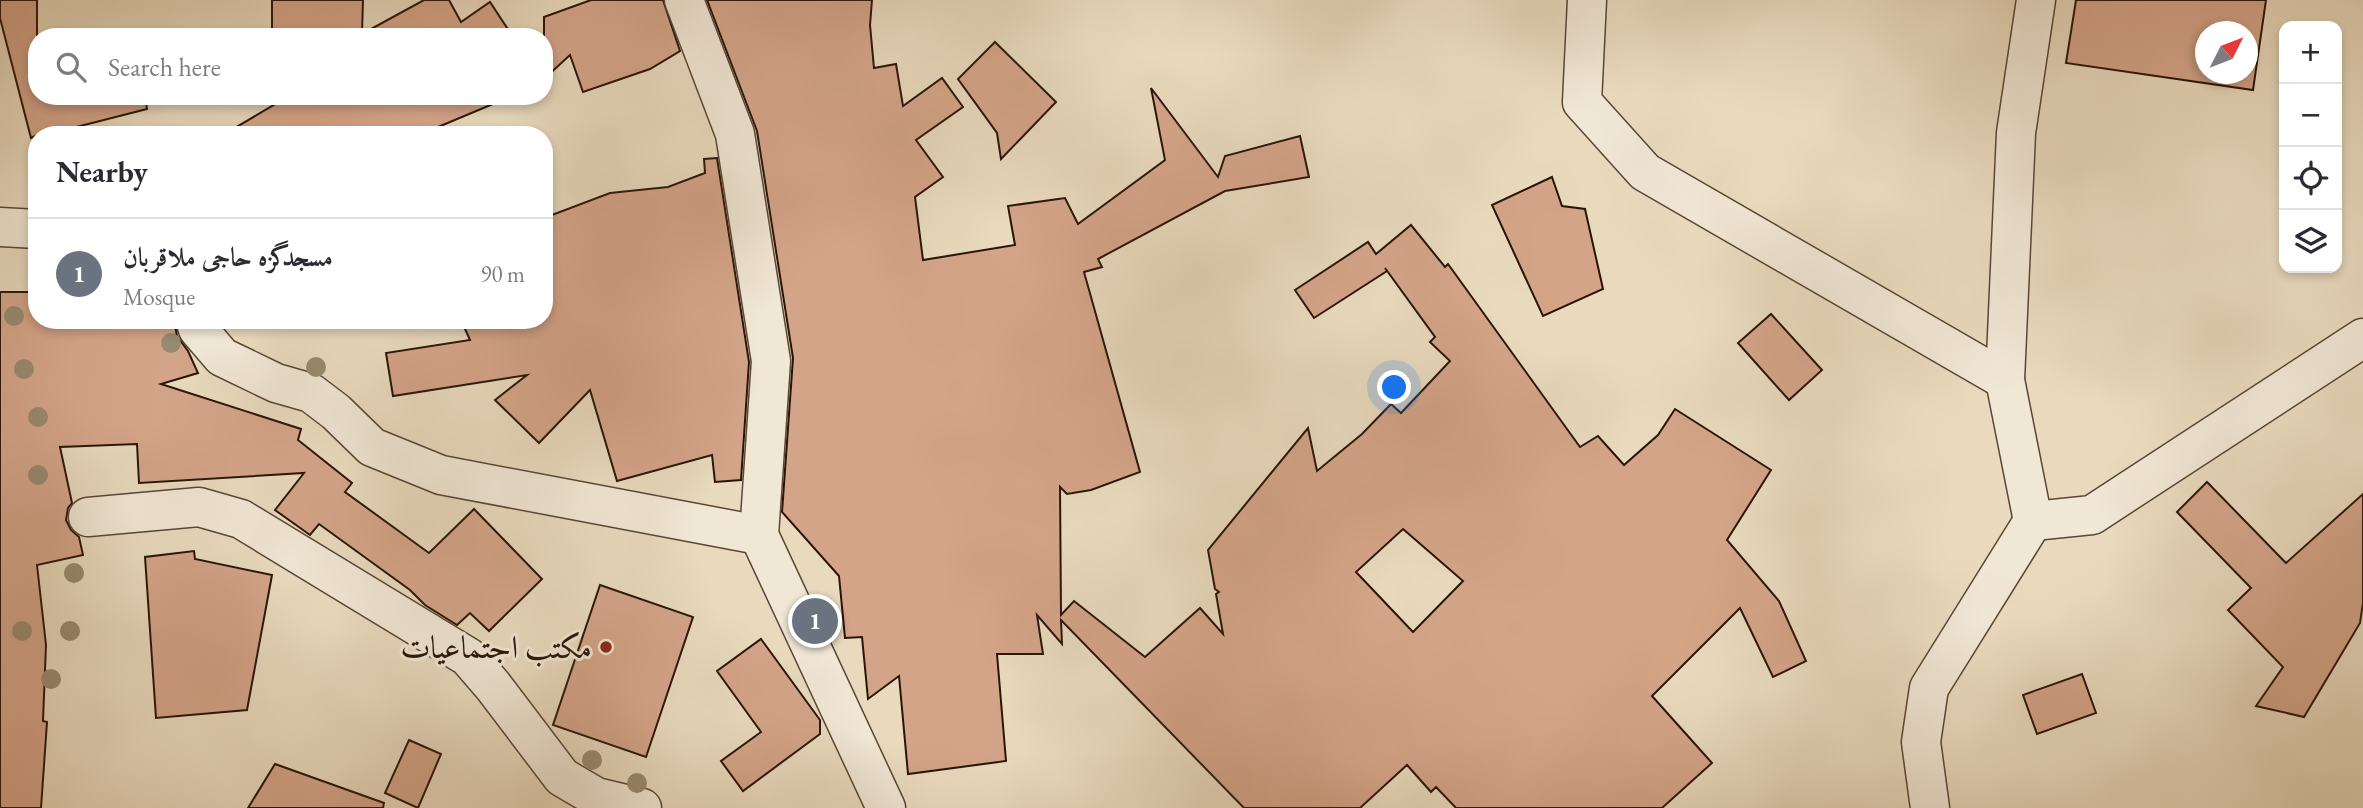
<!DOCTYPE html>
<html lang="en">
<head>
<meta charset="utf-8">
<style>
  :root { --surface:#fff; --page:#f2f2f3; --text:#2b2b33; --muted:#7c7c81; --line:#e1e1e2; --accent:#d93025 }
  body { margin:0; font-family:"EB Garamond",Amiri,serif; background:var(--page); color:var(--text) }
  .controls { position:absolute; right:21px; top:21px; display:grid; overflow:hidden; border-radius:14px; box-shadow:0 4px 10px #0003 }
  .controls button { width:63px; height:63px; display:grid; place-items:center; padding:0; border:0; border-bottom:2px solid var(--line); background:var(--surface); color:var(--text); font:35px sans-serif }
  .compass { position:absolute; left:2195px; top:21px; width:63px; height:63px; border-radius:50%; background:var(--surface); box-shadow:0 4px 10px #0003; rotate:48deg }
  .you { position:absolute; left:1395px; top:388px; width:24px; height:24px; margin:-18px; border:5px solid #fff; border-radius:50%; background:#1a73e8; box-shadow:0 0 0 10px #1a73e833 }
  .badge { display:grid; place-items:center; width:46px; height:46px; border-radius:50%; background:var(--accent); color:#fff; font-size:23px; font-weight:700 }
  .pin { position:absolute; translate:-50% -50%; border:4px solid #fff; box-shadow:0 2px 7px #0006 }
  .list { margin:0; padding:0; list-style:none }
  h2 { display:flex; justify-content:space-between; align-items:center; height:91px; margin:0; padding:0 28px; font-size:30px }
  h2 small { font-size:23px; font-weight:400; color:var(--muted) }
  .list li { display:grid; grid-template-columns:46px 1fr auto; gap:21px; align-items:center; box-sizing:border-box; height:112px; padding:0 28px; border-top:2px solid var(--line) }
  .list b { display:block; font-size:26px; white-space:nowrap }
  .list p { margin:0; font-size:23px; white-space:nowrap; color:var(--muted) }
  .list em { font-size:23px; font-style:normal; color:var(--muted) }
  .icon { flex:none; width:38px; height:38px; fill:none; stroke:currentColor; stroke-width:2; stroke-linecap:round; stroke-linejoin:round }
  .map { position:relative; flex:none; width:2363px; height:808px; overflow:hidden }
  .search { position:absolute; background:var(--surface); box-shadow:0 4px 10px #0003; left:28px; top:28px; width:525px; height:77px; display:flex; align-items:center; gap:18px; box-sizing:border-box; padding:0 24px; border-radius:28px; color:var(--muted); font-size:26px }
  .panel { position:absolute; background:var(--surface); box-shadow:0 4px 10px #0003; left:28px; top:126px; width:525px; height:203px; border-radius:28px }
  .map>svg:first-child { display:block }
  .building { fill:#d4a489; stroke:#291508; stroke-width:2; fill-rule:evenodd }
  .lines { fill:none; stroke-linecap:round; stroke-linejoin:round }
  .minor-casing { stroke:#594636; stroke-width:41 }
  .minor { stroke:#f1e7d5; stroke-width:38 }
  .tree { fill:#988a70 }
  .poi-dot { fill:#8f2418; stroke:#f1e7d5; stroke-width:2.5 }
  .labels { text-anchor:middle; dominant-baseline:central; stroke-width:6; stroke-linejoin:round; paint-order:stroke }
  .poi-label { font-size:32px; fill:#291508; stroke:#f1e7d5; text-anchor:end }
</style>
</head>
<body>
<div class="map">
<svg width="2363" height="808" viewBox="0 0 2363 808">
  <rect width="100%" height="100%" fill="#e9dabe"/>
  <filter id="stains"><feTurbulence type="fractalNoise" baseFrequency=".00286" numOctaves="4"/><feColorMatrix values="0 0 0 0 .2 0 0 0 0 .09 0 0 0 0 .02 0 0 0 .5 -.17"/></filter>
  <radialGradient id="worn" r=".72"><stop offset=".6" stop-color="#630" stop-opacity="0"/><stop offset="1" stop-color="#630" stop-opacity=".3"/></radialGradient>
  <g class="building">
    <path d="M 0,0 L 37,0 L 37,96 L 145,96 L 147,109 L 45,135 L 37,135 L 31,138 L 0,18 Z"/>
    <path d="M 272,0 L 363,0 L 362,34 L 424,0 L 449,0 L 461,22 L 490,2 L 513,37 L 272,37 Z"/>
    <path d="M 591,0 L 663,0 L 680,51 L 650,69 L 583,92 L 570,55 L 544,79 L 544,17 Z"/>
    <path d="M 707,0 L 872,0 L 870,25 L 874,68 L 896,64 L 903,106 L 942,78 L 963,107 L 916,140 L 943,177 L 915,197 L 923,260 L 1015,245 L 1008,206 L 1065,198 L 1078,224 L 1165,160 L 1151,88 L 1218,177 L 1225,156 L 1300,136 L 1309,177 L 1225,191 L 1098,259 L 1102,267 L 1084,272 L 1140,472 L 1091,490 L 1067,494 L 1060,487 L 1061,615 L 1074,601 L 1145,657 L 1200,608 L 1223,634 L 1216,594 L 1219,592 L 1215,589 L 1208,550 L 1308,428 L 1317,471 L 1362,434 L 1391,404 L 1401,413 L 1450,361 L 1430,342 L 1435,337 L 1385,268 L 1387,271 L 1314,318 L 1295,290 L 1368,242 L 1376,254 L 1411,225 L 1445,267 L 1448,264 L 1580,447 L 1598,436 L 1624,465 L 1658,435 L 1675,409 L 1771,470 L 1727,540 L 1779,601 L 1806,661 L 1773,677 L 1740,608 L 1652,696 L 1712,763 L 1662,808 L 1456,808 L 1436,787 L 1431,792 L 1407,765 L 1360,808 L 1244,808 L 1061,620 L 1062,644 L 1037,615 L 1043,654 L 997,654 L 1006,761 L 908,774 L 899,676 L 868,699 L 862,637 L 845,638 L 839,576 L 782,512 L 793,358 L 757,131 ZM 1403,529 L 1463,581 L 1413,632 L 1356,572 Z"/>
    <path d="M 2076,0 L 2266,0 L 2253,90 L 2066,63 ZM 2206,32 L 2248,32 L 2248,74 L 2206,74 Z"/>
    <path d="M 995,42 L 1056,102 L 1001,159 L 997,133 L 958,79 Z"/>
    <path d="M 289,96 L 512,96 L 419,135 L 223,135 Z"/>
    <path d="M 717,158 L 749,362 L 741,480 L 715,482 L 712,455 L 617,481 L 590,390 L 539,443 L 495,400 L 527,375 L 393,396 L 386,353 L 470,340 L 461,320 L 544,320 L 544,218 L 610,193 L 668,187 L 705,173 L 704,159 Z"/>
    <path d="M 1552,177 L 1562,206 L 1585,209 L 1603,289 L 1543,316 L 1492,205 Z"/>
    <path d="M 0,292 L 37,292 L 37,320 L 174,320 L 177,336 L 188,351 L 198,373 L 161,384 L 301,429 L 298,440 L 352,483 L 345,492 L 429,553 L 474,509 L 542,579 L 489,631 L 470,613 L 457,625 L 425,605 L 410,590 L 319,524 L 310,535 L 275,510 L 304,473 L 139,483 L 137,444 L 60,447 L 72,503 L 68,508 L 66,520 L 71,530 L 79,537 L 83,555 L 37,565 L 46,645 L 43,721 L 47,722 L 41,808 L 0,808 Z"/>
    <path d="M 1771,314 L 1822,370 L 1789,400 L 1738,343 Z"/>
    <path d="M 2207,482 L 2286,563 L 2363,494 L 2363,603 L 2360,623 L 2304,717 L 2256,706 L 2283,667 L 2228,610 L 2251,588 L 2177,512 Z"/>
    <path d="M 194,551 L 195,559 L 272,575 L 247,710 L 156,718 L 145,557 Z"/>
    <path d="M 600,585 L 693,617 L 646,757 L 553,725 Z"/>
    <path d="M 761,639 L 820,720 L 820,734 L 743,791 L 721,761 L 761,732 L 717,671 Z"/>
    <path d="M 2082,674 L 2096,713 L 2037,734 L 2023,695 Z"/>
    <path d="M 409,740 L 441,754 L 418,808 L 385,793 Z"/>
    <path d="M 275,764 L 384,803 L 383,808 L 248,808 Z"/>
  </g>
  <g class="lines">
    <defs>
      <g id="minor">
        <path d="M 684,0 L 735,134 L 771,361 L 759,535 L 886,808"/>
        <path d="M 1587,0 L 1582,102 L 1645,172 L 2005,380"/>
        <path d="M 2036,0 L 2016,133 L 2005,380 L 2033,521 L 2092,515 L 2363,338"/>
        <path d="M 0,227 L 37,229"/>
        <path d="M 195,320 L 198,329 L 222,357 L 276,383 L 311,393 L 336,412 L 372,447 L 441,475 L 759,535"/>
        <path d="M 88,517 L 199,507 L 241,519 L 468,657 L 493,686 L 562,777 L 596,797 L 642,808"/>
        <path d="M 1930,808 L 1921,742 L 1929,688 L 2033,521"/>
      </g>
    </defs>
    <use href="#minor" class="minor-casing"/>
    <use href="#minor" class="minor"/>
  </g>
  <g class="tree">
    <circle cx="14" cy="316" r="10"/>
    <circle cx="171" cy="343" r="10"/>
    <circle cx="316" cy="367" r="10"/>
    <circle cx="24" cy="369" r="10"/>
    <circle cx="38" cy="417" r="10"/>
    <circle cx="38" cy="475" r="10"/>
    <circle cx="74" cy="573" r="10"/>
    <circle cx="22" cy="631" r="10"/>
    <circle cx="70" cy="631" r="10"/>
    <circle cx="51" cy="679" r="10"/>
    <circle cx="592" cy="760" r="10"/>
    <circle cx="637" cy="783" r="10"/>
  </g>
  <circle class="poi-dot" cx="606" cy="647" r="7"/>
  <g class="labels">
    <g class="poi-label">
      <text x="592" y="647">مکتب اجتماعیات</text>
    </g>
  </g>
  <rect width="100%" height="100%" filter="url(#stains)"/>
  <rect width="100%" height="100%" fill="url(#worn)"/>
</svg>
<div class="controls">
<button>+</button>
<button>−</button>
<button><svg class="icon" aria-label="locate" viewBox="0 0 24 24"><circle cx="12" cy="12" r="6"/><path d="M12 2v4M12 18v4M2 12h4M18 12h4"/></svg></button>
<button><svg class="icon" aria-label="layers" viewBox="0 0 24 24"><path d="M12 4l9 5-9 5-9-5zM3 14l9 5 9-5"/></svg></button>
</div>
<svg class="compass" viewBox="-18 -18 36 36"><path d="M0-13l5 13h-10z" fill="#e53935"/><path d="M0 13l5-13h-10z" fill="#7c7c81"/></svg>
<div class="you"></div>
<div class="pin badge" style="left:815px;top:621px;background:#6b7280">1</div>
<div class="search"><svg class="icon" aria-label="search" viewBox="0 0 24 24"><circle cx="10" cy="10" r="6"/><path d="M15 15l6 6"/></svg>Search here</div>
<section class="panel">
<h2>Nearby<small></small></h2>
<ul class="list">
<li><span class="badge" style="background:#6b7280">1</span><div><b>مسجدگزه حاجی ملاقربان</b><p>Mosque</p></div><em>90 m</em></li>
</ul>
</section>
</div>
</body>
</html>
